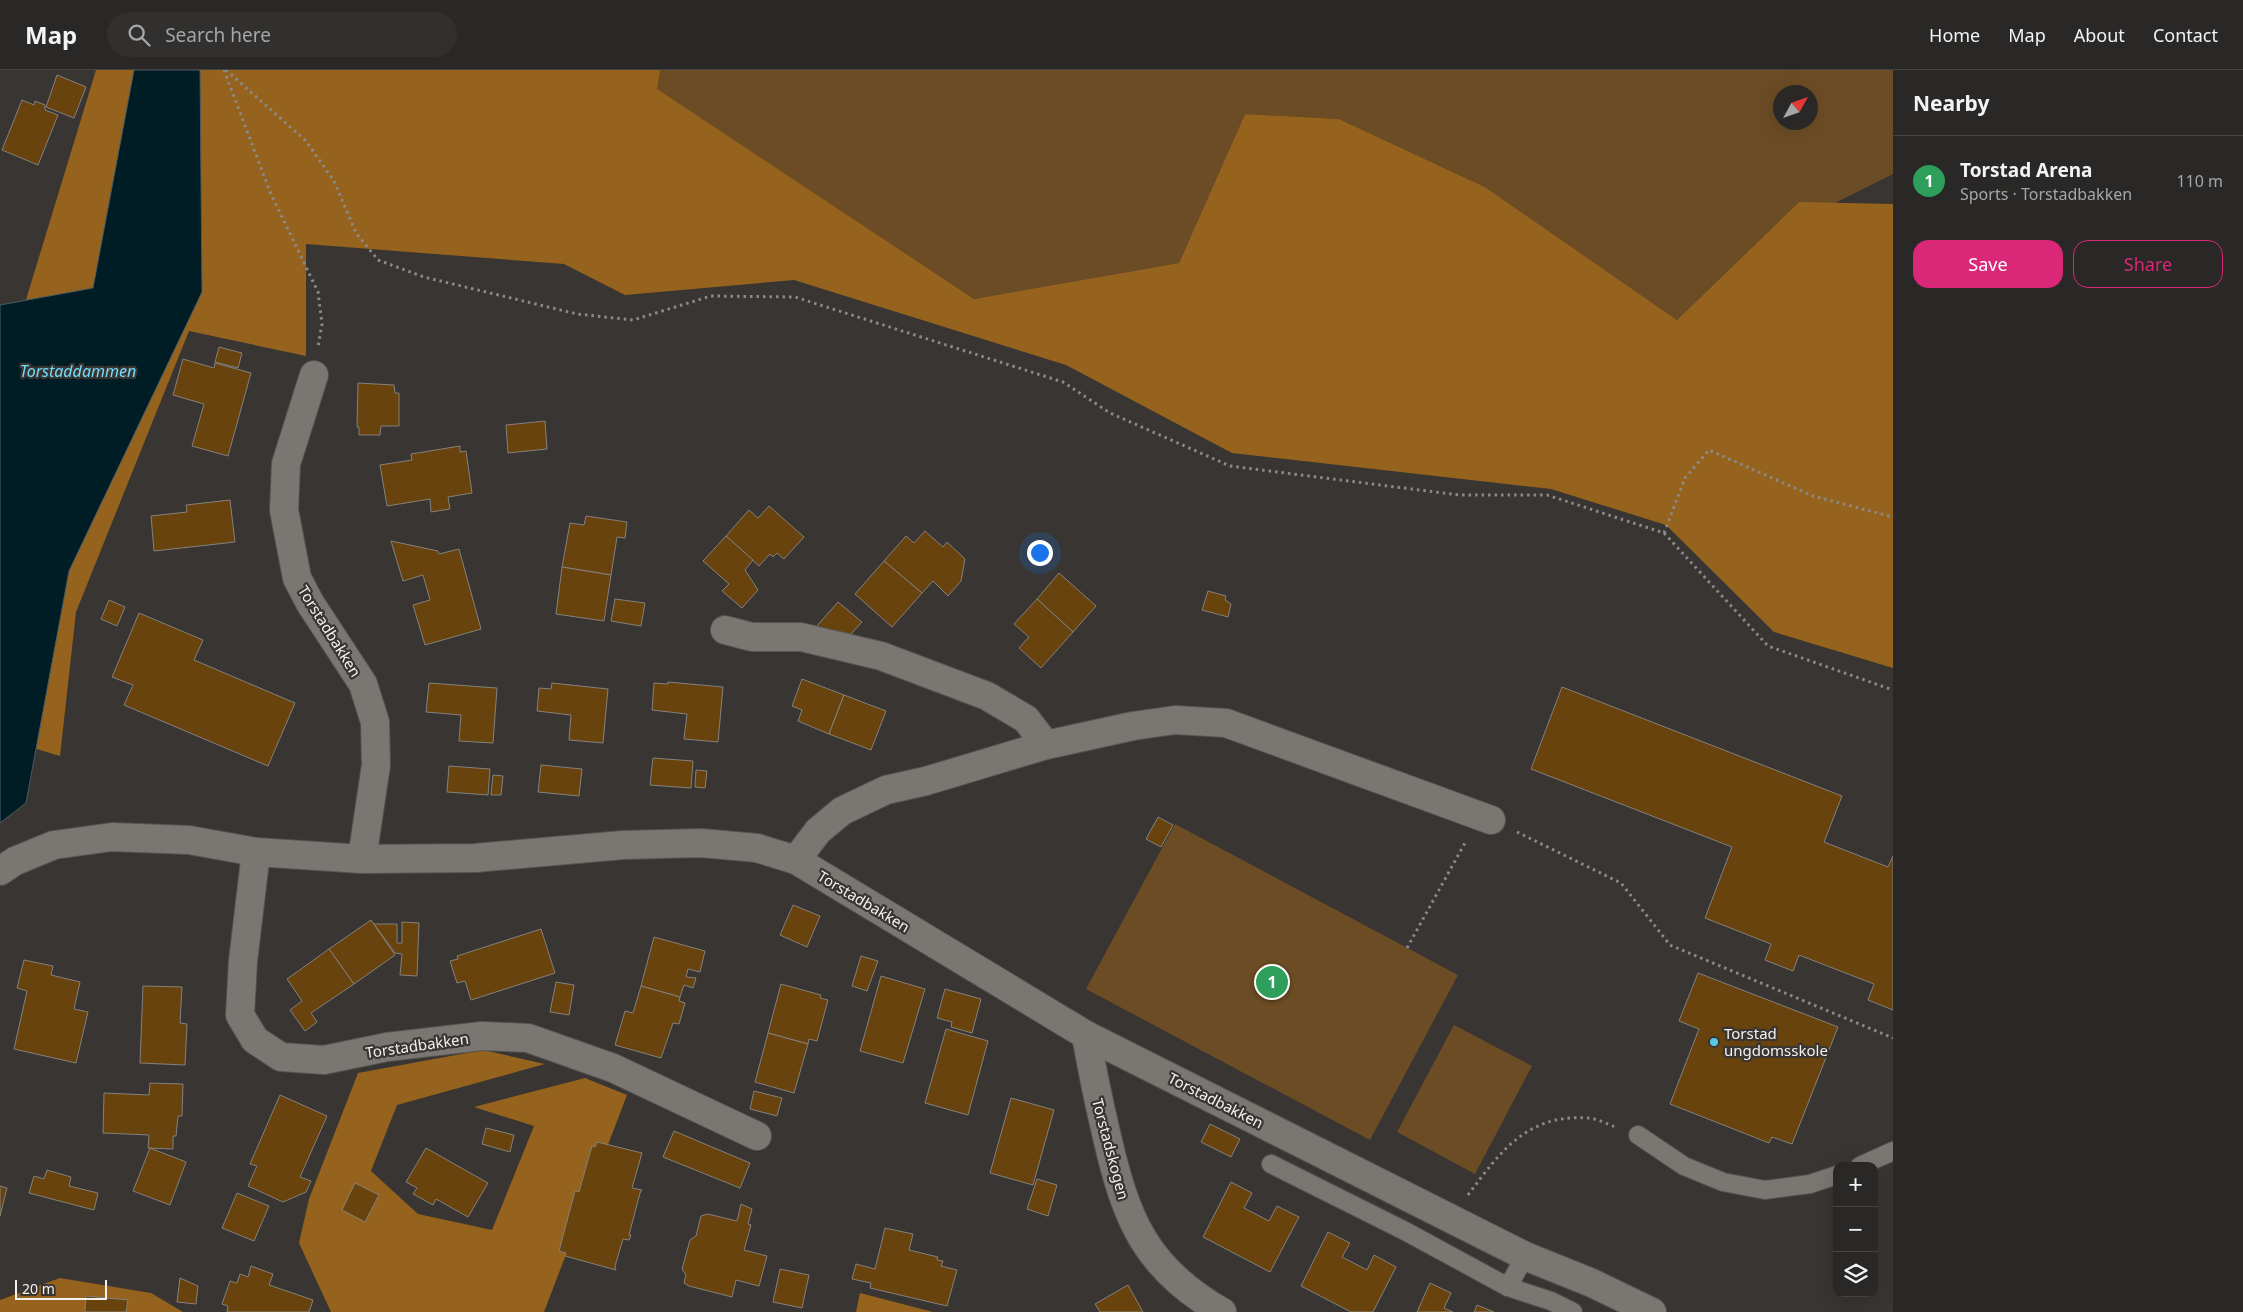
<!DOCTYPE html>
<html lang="en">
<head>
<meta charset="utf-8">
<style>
  :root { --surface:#2a2826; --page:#32302e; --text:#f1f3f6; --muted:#a5a6a7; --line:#464443; --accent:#db2777 }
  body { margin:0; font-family:"Noto Sans",sans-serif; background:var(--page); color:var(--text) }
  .controls { position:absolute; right:15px; bottom:15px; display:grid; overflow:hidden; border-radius:10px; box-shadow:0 5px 20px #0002 }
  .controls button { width:45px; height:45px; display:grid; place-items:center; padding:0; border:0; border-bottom:1px solid var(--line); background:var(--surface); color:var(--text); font:25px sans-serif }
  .compass { position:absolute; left:1773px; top:15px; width:45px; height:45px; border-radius:50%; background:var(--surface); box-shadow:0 5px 20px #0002; rotate:50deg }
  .scale { position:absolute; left:15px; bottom:12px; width:92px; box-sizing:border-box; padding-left:5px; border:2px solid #f3f2f0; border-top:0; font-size:14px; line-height:18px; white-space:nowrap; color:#f3f2f0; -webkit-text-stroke:4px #383532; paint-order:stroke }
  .you { position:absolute; left:1039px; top:482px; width:18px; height:18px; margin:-12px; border:4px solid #fff; border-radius:50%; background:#1a73e8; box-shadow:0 0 0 8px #1a73e833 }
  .badge { display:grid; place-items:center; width:32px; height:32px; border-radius:50%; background:var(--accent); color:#fff; font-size:16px; font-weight:700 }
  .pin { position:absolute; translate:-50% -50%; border:2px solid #fff; box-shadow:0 1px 5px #0006 }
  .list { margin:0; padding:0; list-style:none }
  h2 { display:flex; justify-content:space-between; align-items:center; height:65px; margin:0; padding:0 20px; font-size:21px }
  h2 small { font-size:16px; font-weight:400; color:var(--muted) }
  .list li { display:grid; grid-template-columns:32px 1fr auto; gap:15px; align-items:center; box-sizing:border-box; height:90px; padding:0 20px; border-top:1px solid var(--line) }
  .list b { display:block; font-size:19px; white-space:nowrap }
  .list p { margin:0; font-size:16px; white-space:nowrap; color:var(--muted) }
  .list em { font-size:16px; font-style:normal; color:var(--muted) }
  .actions { display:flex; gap:10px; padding:15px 20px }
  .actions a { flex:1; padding:11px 0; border:1px solid var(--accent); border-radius:15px; text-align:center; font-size:18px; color:var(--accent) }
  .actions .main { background:var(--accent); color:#fff }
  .icon { flex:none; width:28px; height:28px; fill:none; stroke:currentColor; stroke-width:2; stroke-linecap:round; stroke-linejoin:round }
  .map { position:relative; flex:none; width:1893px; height:1242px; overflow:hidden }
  header { display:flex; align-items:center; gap:30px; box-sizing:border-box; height:70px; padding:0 25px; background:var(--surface); border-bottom:1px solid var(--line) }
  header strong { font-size:24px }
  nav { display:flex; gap:28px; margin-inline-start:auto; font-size:18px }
  .search { width:350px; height:45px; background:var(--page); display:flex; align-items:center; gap:12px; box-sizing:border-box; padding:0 18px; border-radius:28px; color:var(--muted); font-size:19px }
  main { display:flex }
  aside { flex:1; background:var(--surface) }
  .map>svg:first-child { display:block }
  .green { fill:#6c4c25; fill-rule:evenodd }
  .forest { fill:#95631d }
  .water { fill:#001c25; stroke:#495c62 }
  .building { fill:#69430d; stroke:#84817d }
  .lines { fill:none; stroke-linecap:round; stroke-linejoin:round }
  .lane-casing { stroke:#565451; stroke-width:20 }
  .street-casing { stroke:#565451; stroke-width:30 }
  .path { stroke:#8c8a88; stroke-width:3; stroke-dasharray:2.5 4; stroke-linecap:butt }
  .lane { stroke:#7a7773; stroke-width:18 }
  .street { stroke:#7a7773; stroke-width:28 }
  .poi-dot { fill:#5bc7e7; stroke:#383532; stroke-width:2 }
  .labels { text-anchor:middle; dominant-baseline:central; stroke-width:4.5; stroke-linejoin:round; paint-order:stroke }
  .street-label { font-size:15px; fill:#f3f2f0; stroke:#383532 }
  .poi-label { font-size:15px; fill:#f3f2f0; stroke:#383532; text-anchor:start }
  .water-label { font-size:16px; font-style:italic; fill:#72dcfc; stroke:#383532 }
</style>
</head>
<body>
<header>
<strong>Map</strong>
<div class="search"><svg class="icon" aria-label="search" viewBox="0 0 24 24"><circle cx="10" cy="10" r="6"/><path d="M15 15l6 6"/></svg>Search here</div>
<nav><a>Home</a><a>Map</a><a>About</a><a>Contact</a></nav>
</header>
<main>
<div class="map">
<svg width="1893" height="1242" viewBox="0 0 1893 1242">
  <rect width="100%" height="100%" fill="#383532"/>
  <g class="green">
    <path d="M 660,0 L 1893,0 L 1893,104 L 1827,137 L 1799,132 L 1677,250 L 1485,117 L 1339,49 L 1245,44 L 1179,193 L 974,229 L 656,19 ZM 1780,22 L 1810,22 L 1810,52 L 1780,52 Z"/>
    <path d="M 1175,754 L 1458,905 L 1370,1070 L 1086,919 Z"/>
    <path d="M 1454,955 L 1532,996 L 1475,1104 L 1397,1062 Z"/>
  </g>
  <g class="forest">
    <path d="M 96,0 L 660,0 L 657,19 L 974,229 L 1179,193 L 1245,44 L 1339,49 L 1485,117 L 1677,250 L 1799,132 L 1893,134 L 1893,598 L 1774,562 L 1666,455 L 1551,419 L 1232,383 L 1066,295 L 794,210 L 625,225 L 564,194 L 306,174 L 306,286 L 189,261 L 76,542 L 60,686 L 0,668 L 0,315 Z"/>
    <path d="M 483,980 L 545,994 L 397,1035 L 371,1101 L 418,1144 L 492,1160 L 534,1056 L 474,1037 L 585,1008 L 627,1025 L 544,1242 L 331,1242 L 299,1173 L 309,1129 L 358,1003 Z"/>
    <path d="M 60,1208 L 151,1223 L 183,1242 L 0,1242 L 0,1230 Z"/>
    <path d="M 860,1223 L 933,1242 L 856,1242 Z"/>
  </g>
  <path class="water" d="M 134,0 L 200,0 L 202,222 L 69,501 L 26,733 L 0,753 L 0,235 L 93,218 Z"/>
  <g class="building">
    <path d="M 57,5 L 86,17 L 74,48 L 46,37 Z"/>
    <path d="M 22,30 L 34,35 L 35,31 L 45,35 L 45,40 L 58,45 L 38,95 L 2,80 Z"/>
    <path d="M 219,277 L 242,283 L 238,298 L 215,292 Z"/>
    <path d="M 183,289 L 214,298 L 215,293 L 251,303 L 228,386 L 192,376 L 204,334 L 173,325 Z"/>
    <path d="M 358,313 L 394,315 L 395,323 L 399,323 L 399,356 L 381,356 L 380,365 L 359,365 L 359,357 L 357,357 Z"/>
    <path d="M 545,351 L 547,379 L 508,383 L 506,355 Z"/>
    <path d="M 460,376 L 460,382 L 466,381 L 472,423 L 448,427 L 450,439 L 431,442 L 430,429 L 387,436 L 380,395 L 412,390 L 411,384 Z"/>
    <path d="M 230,430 L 235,472 L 154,481 L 151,446 L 187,442 L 186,435 Z"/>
    <path d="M 769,436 L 804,467 L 784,489 L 777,483 L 773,487 L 770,484 L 759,496 L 726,466 L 749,440 L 758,448 Z"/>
    <path d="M 586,446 L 627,452 L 625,468 L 617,467 L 611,505 L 562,497 L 570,453 L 584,455 Z"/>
    <path d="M 925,461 L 943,477 L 947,472 L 965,489 L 961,511 L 948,526 L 933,511 L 922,523 L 884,491 L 906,466 L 914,473 Z"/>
    <path d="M 726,466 L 753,490 L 745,500 L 758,520 L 742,538 L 722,521 L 729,514 L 703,491 Z"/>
    <path d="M 391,471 L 438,481 L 439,484 L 459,479 L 481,559 L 425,575 L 413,535 L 430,530 L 423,505 L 403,511 Z"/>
    <path d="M 884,491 L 922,523 L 892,557 L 855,524 Z"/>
    <path d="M 562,497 L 611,505 L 604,551 L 556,544 Z"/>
    <path d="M 1059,503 L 1096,536 L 1073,562 L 1037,529 Z"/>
    <path d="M 1208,521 L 1226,526 L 1225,530 L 1231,534 L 1228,547 L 1202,540 Z"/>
    <path d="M 615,529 L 645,533 L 641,556 L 611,551 Z"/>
    <path d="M 1037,529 L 1073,562 L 1041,598 L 1019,578 L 1029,567 L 1014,554 Z"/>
    <path d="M 109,530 L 125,537 L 117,556 L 101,549 Z"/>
    <path d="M 838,532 L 862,552 L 851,564 L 816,557 Z"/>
    <path d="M 139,543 L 203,570 L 194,590 L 295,633 L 268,696 L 124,635 L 133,615 L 112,607 Z"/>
    <path d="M 802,609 L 844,625 L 829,664 L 798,651 L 802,640 L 792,636 Z"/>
    <path d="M 668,612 L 723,617 L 718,672 L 684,669 L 687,644 L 652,640 L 654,613 L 668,614 Z"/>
    <path d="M 429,613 L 497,618 L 493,673 L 459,671 L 461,645 L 426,642 Z"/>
    <path d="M 552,613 L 608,619 L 603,673 L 569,670 L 571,645 L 537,641 L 539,618 L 551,619 Z"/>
    <path d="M 1562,617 L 1842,726 L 1824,772 L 1888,797 L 1893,786 L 1893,940 L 1868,930 L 1874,914 L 1799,885 L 1793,901 L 1765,890 L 1771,874 L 1705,848 L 1732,777 L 1531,699 Z"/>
    <path d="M 844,625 L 886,641 L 871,680 L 829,664 Z"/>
    <path d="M 653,688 L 693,691 L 691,718 L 650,715 Z"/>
    <path d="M 541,695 L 582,699 L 579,726 L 538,722 Z"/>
    <path d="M 449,696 L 490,699 L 488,725 L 447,722 Z"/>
    <path d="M 696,700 L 707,701 L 705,718 L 695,717 Z"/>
    <path d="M 493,705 L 503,706 L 501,725 L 491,725 Z"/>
    <path d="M 1158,747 L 1173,755 L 1161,777 L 1146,769 Z"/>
    <path d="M 793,835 L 820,846 L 807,877 L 780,865 Z"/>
    <path d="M 371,850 L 395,885 L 354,914 L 329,879 Z"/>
    <path d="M 402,852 L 419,853 L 417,906 L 400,905 L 402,884 L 395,883 L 374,854 L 397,854 L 397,873 L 402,873 Z"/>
    <path d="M 541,859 L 555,903 L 471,930 L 465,911 L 457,913 L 450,891 L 458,889 L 457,886 Z"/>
    <path d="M 654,867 L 705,881 L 700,902 L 688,899 L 686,907 L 696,908 L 693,918 L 684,915 L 680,927 L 641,916 Z"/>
    <path d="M 329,879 L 354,914 L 311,943 L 317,952 L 305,961 L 290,940 L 302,931 L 287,909 Z"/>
    <path d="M 861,886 L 878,891 L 867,921 L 852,916 Z"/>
    <path d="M 24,890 L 53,896 L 51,905 L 80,912 L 74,939 L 88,942 L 76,993 L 14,979 L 27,921 L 17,918 Z"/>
    <path d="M 1698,903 L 1838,957 L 1792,1074 L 1772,1067 L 1769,1073 L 1670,1034 L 1699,959 L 1679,951 Z"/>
    <path d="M 881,906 L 925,919 L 903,993 L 860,981 Z"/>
    <path d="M 556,912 L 574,915 L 569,945 L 550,942 Z"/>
    <path d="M 781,914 L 821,925 L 820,928 L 828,930 L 817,971 L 809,969 L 808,974 L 768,963 Z"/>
    <path d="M 143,916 L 182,917 L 180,953 L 187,954 L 185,995 L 140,993 Z"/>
    <path d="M 641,916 L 680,927 L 679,931 L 685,933 L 679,954 L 673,953 L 661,988 L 615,975 L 625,941 L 633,943 Z"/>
    <path d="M 945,919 L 981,929 L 972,963 L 951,957 L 952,952 L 937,948 Z"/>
    <path d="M 946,959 L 988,971 L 968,1045 L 925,1033 Z"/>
    <path d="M 768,963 L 808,974 L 794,1023 L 755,1012 Z"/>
    <path d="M 150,1013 L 183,1014 L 182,1046 L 178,1046 L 176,1066 L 173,1066 L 173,1079 L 148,1078 L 149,1065 L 103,1063 L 104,1023 L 149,1025 Z"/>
    <path d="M 754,1021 L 782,1028 L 777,1046 L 750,1039 Z"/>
    <path d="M 280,1025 L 327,1046 L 300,1107 L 311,1111 L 306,1122 L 283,1132 L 248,1116 L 257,1096 L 250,1094 Z"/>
    <path d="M 1011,1028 L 1054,1040 L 1033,1115 L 990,1103 Z"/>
    <path d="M 1210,1054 L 1240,1069 L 1231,1087 L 1201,1072 Z"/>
    <path d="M 486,1058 L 514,1065 L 510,1082 L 482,1074 Z"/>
    <path d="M 674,1061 L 750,1093 L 740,1118 L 663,1087 Z"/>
    <path d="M 597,1072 L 642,1083 L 632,1118 L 642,1120 L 640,1123 L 629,1165 L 631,1165 L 629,1170 L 623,1169 L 615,1196 L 616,1200 L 565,1186 L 566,1183 L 559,1181 L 575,1121 L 579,1122 L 592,1076 L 595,1077 Z"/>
    <path d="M 150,1078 L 186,1092 L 170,1135 L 133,1121 Z"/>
    <path d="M 426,1078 L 488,1113 L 468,1147 L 436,1129 L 433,1135 L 413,1124 L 417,1118 L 406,1112 Z"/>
    <path d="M 47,1100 L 71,1107 L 69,1116 L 98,1123 L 94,1140 L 29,1123 L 34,1106 L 44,1109 Z"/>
    <path d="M 1037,1109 L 1057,1115 L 1048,1146 L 1027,1139 Z"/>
    <path d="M 1231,1112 L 1252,1123 L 1244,1138 L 1269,1151 L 1277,1136 L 1299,1147 L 1270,1202 L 1203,1167 Z"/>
    <path d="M 355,1113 L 379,1125 L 365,1152 L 342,1140 Z"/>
    <path d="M 0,1116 L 7,1118 L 0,1146 Z"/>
    <path d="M 237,1123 L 269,1136 L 254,1171 L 222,1158 Z"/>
    <path d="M 741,1134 L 752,1139 L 748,1154 L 751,1155 L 744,1180 L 767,1186 L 759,1216 L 736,1210 L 732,1227 L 689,1216 L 684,1213 L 686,1205 L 682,1199 L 690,1170 L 696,1166 L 701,1146 L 708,1144 L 737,1151 Z"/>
    <path d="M 885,1158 L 913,1164 L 909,1180 L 938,1187 L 937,1190 L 943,1191 L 941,1196 L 957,1200 L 947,1236 L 870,1218 L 871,1213 L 852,1209 L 856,1194 L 875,1199 Z"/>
    <path d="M 1328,1162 L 1350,1173 L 1342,1187 L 1367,1200 L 1374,1185 L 1396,1197 L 1373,1242 L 1351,1242 L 1301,1216 Z"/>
    <path d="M 251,1196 L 273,1204 L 269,1215 L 313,1230 L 309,1242 L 227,1242 L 228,1236 L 222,1234 L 230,1211 L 237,1213 L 240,1204 L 248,1207 Z"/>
    <path d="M 780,1199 L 809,1205 L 802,1238 L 773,1232 Z"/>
    <path d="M 180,1208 L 198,1216 L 196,1234 L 177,1232 Z"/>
    <path d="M 1430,1213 L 1451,1223 L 1444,1238 L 1453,1242 L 1417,1242 Z"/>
    <path d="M 1128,1215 L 1143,1242 L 1100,1242 L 1095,1234 Z"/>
    <path d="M 86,1226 L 128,1230 L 126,1242 L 85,1242 Z"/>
    <path d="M 1477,1235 L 1494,1242 L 1474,1242 Z"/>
  </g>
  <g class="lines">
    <defs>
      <g id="lane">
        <path d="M 1638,1065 L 1684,1096 L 1723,1112 L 1765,1120 L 1810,1114 L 1837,1105"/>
        <path d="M 1271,1094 L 1405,1161 L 1508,1217 L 1551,1231 L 1573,1242"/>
        <path d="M 1860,1096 L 1893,1081"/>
        <path d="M 1508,1217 L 1525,1186"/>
      </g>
      <g id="street">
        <path d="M 314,305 L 286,394 L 284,440 L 297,508 L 310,533 L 363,614 L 375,652 L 376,695 L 362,789"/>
        <path d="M 725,560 L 752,567 L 801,567 L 881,586 L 987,626 L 1026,649 L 1046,675"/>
        <path d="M 256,782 L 243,891 L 240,945 L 255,970 L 281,987 L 324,990 L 387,977 L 482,966 L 528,968 L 613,998 L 757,1066"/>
        <path d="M 796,790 L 818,761 L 842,741 L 886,720 L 926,711 L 1046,675 L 1133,656 L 1175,650 L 1226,653 L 1491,750"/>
        <path d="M 0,801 L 15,791 L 54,775 L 112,767 L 189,770 L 256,782 L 362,789 L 475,788 L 623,775 L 701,773 L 757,778 L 796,790 L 1086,965 L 1525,1186 L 1592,1213 L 1652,1242"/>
        <path d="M 1086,965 C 1092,1000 1099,1033 1107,1067 C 1126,1149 1145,1198 1222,1242"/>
      </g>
    </defs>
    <use href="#lane" class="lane-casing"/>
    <use href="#street" class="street-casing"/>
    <g class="path">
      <path d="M 224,0 L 270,122 L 318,222 L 322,254 L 318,277"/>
      <path d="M 226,0 L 306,71 L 334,111 L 356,163 L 378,190 L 424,207 L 577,244 L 633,250 L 711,226 L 795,227 L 1063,312 L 1110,343 L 1230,396 L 1459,425 L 1547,425 L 1664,463 L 1768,576 L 1893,620"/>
      <path d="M 1664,463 L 1685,408 L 1709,380 L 1813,426 L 1893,447"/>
      <path d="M 1517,762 L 1621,813 L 1670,875 L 1893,968"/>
      <path d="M 1407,878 L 1466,771"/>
      <path d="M 1468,1125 C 1500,1082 1527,1044 1587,1048 C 1596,1048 1607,1054 1616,1057"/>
    </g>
    <use href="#lane" class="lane"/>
    <use href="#street" class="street"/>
  </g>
  <circle class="poi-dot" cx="1714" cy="972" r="5"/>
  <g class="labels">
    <g class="street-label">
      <text transform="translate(330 561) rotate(58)">Torstadbakken</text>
      <text transform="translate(864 831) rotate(31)">Torstadbakken</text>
      <text transform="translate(417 975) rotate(-8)">Torstadbakken</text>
      <text transform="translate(1216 1030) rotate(27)">Torstadbakken</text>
      <text transform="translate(1111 1079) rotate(75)">Torstadskogen</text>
    </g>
    <g class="poi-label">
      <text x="1724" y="963">Torstad<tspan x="1724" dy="17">ungdomsskole</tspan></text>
    </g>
    <g class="water-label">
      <text x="78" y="301">Torstaddammen</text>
    </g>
  </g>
</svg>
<div class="controls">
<button>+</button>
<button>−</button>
<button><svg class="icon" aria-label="layers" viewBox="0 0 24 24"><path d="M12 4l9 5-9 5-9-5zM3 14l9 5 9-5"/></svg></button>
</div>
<svg class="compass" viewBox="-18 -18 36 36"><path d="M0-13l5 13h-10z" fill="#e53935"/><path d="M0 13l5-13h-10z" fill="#a5a6a7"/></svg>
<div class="scale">20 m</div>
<div class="you"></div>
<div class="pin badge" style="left:1272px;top:912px;background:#2e9e5b">1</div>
</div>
<aside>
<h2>Nearby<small></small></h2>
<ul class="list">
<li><span class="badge" style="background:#2e9e5b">1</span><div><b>Torstad Arena</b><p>Sports · Torstadbakken</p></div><em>110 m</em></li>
</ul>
<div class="actions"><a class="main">Save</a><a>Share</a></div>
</aside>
</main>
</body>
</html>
